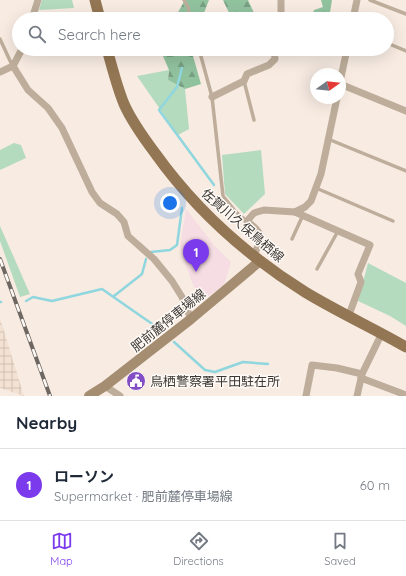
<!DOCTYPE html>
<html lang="en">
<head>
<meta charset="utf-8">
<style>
  :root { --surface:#fff; --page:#f6f6f7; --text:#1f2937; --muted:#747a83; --line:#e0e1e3; --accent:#7c3aed }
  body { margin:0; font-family:Quicksand,"Noto Sans JP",sans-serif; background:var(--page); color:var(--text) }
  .compass { position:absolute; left:310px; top:68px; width:36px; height:36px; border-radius:50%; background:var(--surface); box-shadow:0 4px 16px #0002; rotate:75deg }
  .you { position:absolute; left:170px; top:203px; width:14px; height:14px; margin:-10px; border:3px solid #fff; border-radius:50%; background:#1a73e8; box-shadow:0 0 0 6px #1a73e833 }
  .badge { display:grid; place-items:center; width:26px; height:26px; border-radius:50%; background:var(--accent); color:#fff; font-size:13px; font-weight:700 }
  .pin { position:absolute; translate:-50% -33px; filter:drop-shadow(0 1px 2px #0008) }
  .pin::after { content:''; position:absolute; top:21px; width:14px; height:12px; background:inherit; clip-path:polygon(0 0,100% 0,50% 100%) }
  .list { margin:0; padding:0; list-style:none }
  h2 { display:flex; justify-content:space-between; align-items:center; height:52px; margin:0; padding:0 16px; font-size:17px }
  h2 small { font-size:13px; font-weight:400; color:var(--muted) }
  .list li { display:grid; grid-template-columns:26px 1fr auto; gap:12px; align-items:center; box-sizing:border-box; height:72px; padding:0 16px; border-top:1px solid var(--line) }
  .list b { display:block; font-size:15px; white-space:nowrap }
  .list p { margin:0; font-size:13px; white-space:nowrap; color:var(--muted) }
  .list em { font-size:13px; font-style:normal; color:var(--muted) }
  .icon { flex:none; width:22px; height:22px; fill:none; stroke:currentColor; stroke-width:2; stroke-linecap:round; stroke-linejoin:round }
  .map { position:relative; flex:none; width:406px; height:396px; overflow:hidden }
  .search { position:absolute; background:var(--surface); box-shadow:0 4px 16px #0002; left:12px; right:12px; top:12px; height:44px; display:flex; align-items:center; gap:10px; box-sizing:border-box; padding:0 14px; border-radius:22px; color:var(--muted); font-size:15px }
  .sheet { height:124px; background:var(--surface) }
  nav { display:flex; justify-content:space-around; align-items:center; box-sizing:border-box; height:56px; border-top:1px solid var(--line); background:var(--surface); font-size:11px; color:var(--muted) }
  nav a { display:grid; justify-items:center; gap:2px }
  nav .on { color:var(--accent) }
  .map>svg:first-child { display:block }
  .commercial { fill:#f6dce3 }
  .industrial { fill:url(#industrial-grid) }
  .green { fill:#b4dbbe }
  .forest { fill:url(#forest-firs) }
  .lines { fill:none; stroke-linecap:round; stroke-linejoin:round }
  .stream { stroke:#8fd6de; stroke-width:2.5 }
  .service { stroke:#bdad9a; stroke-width:3.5 }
  .minor { stroke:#bdad9a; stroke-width:7 }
  .secondary { stroke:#a58d71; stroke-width:10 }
  .primary { stroke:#937653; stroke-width:11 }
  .rail-casing { stroke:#6e6762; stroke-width:4 }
  .rail { stroke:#fffaf6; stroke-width:2.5; stroke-dasharray:8; stroke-linecap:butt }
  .labels { text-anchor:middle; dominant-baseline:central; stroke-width:3; stroke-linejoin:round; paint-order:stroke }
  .street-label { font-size:13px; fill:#3c3834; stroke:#fffaf6 }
  .poi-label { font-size:13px; fill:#3c3834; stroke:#fffaf6; text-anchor:start }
</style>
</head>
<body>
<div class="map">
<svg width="406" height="396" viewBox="0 0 406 396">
  <defs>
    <pattern id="industrial-grid" width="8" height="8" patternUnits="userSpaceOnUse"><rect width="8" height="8" fill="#f3e1d2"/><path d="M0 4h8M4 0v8" fill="none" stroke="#d1c2b5"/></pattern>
    <pattern id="forest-firs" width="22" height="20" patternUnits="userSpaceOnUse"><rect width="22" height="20" fill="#91c29e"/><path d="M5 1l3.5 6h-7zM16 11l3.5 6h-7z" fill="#789f82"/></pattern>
  </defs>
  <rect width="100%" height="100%" fill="#f7ebe2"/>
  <path class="commercial" d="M 186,209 L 214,245 L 231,262 L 224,285 L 203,300 L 193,285 L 180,248 Z"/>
  <path class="industrial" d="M 0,318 L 24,396 L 0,388 Z"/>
  <g class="green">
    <path d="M 42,0 L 72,0 L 74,8 L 39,10 Z"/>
    <path d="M 169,70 L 168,80 L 185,89 L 189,129 L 178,135 L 137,76 Z"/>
    <path d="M 14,143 L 21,145 L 26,158 L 0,170 L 0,150 Z"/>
    <path d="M 261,150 L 265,194 L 244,214 L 225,194 L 222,155 Z"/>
    <path d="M 0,226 L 30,294 L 20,297 L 0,241 Z"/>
    <path d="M 368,263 L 406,283 L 406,326 L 390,316 L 358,301 Z"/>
  </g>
  <g class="forest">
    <path d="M 185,0 L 209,0 L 202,18 L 169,19 L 177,14 Z"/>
    <path d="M 223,0 L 248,0 L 257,19 L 232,19 Z"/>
    <path d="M 321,0 L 332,0 L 329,19 L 310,19 L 314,10 L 323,7 Z"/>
    <path d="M 160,49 L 191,49 L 201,84 L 185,89 L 168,80 L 169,70 Z"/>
  </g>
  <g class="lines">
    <g class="stream">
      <path d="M 182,68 L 177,87 L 159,110 L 214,185"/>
      <path d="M 151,252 L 170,250 L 177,245 L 182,208"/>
      <path d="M 114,296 L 142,274 L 146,259"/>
      <path d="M 26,301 L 33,297 L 52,301 L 102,289 L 158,328"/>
      <path d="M 0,302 L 1,302"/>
      <path d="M 174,342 L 205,370 L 215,372 L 243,362 L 268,364"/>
    </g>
    <g class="service">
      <path d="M 184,0 L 188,7 L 190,19"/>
      <path d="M 370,0 L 406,14"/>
      <path d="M 0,39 L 12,65"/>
      <path d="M 387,43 L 406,51"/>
      <path d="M 199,49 L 212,97 L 223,196 L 236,212 L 247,221"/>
      <path d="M 244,81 L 254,120"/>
      <path d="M 328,139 L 406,171"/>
      <path d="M 316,188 L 393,221"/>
      <path d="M 292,239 L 303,215"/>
      <path d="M 317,269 L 338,231"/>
    </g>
    <g class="minor">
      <path d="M 32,19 L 38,0"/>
      <path d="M 277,19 L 281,13 L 281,0"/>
      <path d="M 353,19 L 357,0"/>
      <path d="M 13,66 L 28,90 L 48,108 L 62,128 L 92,192 L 100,203 L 117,214 L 124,222 L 128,236 L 154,259 L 172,281 L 182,297 L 191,319"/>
      <path d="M 0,72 L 13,66 L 22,49"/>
      <path d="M 340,82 L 347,49"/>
      <path d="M 340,84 L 406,111"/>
      <path d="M 212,97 L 244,81 L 247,74 L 269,65 L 275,59 L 274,49"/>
      <path d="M 295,212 L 370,245 L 358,274 L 361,282 L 349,315"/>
      <path d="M 253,256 C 264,236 264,235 247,221 L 254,213 L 264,210 L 295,212 L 305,207 L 311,201 L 321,174 L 337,98"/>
      <path d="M 361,378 L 406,395"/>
      <path d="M 105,386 L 120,396"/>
      <path d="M 306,396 L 312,365 L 337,368 L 362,374"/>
      <path d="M 357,396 L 362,374 L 382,333"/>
    </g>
    <path class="secondary" d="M 89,396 L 105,386 L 191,319 L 260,261"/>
    <g class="primary">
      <path d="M 95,0 L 100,19"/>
      <path d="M 107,49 C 112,67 117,87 124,104 C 132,122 143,137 155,153 C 195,209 246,255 305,292 C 338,312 373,328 406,347"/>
    </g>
    <defs>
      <path id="rail" d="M 0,259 L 50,396"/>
    </defs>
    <use href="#rail" class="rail-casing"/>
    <use href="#rail" class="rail"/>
  </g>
  <defs>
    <symbol id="civic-disc" viewBox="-11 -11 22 22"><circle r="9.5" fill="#824dc5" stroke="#fffaf6"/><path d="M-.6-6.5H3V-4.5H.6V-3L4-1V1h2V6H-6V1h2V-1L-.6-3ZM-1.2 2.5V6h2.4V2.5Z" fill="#fff"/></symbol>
  </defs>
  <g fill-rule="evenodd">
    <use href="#civic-disc" x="125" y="370" width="22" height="22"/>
  </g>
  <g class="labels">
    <g class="street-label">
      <text transform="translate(243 225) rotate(41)">佐賀川久保鳥栖線</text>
      <text transform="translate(168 320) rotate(-39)">肥前麓停車場線</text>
    </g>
    <g class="poi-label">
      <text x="150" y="381">鳥栖警察署平田駐在所</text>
    </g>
  </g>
</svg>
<svg class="compass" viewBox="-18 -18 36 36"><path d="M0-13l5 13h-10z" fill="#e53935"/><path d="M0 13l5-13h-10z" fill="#747a83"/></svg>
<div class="you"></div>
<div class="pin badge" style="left:196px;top:272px">1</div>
<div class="search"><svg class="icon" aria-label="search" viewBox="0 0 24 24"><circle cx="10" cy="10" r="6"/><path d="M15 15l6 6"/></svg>Search here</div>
</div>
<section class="sheet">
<h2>Nearby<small></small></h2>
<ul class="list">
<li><span class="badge">1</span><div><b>ローソン</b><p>Supermarket · 肥前麓停車場線</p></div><em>60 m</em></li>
</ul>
</section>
<nav>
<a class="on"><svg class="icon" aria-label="map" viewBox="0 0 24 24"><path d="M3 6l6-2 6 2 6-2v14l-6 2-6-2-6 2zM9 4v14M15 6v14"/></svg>Map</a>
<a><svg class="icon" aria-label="directions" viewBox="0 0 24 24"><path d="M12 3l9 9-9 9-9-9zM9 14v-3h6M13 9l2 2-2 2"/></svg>Directions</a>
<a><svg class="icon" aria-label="saved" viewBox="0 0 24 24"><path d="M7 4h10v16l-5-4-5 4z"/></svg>Saved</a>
</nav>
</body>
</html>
